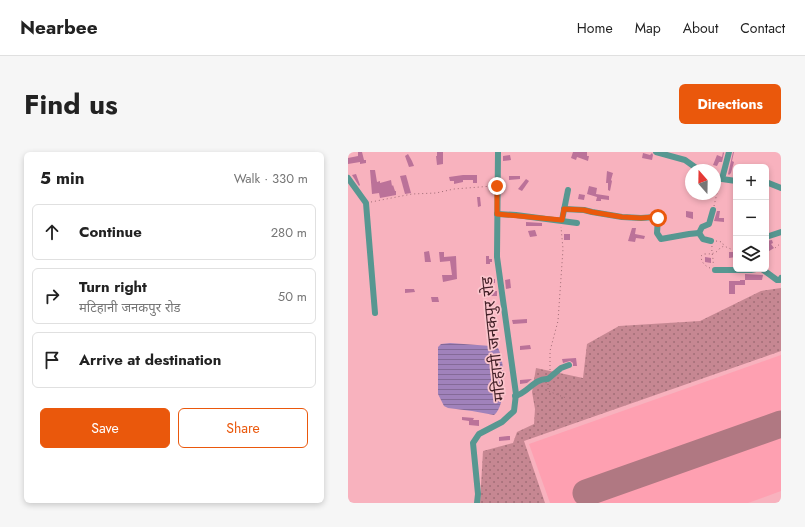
<!DOCTYPE html>
<html lang="en">
<head>
<meta charset="utf-8">
<style>
  :root { --surface:#fff; --page:#f6f6f6; --text:#222; --muted:#767676; --line:#e0e0e0; --accent:#ea580c }
  body { margin:0; font-family:Jost,"Noto Sans Devanagari",sans-serif; background:var(--page); color:var(--text) }
  .controls { position:absolute; right:12px; top:12px; display:grid; overflow:hidden; border-radius:6px; box-shadow:0 2px 6px #0003 }
  .controls button { width:36px; height:36px; display:grid; place-items:center; padding:0; border:0; border-bottom:1px solid var(--line); background:var(--surface); color:var(--text); font:20px sans-serif }
  .compass { position:absolute; left:337px; top:12px; width:36px; height:36px; border-radius:50%; background:var(--surface); box-shadow:0 2px 6px #0003; rotate:340deg }
  .stop { position:absolute; width:12px; height:12px; margin:-9px; border:3px solid #ea580c; border-radius:50%; background:#fff }
  .stop.end { background:#ea580c; border-color:#fff; box-shadow:0 1px 4px #0008 }
  .list { margin:0; padding:0; list-style:none }
  h2 { display:flex; justify-content:space-between; align-items:center; height:52px; margin:0; padding:0 16px; font-size:17px }
  h2 small { font-size:13px; font-weight:400; color:var(--muted) }
  .list li { display:grid; grid-template-columns:26px 1fr auto; gap:12px; align-items:center; box-sizing:border-box; height:56px; margin:0 8px 8px; padding:0 8px; border:1px solid var(--line); border-radius:6px }
  .list b { display:block; font-size:15px; white-space:nowrap }
  .list p { margin:0; font-size:13px; white-space:nowrap; color:var(--muted) }
  .list em { font-size:13px; font-style:normal; color:var(--muted) }
  .actions { display:flex; gap:8px; padding:12px 16px }
  .actions a { flex:1; padding:9px 0; border:1px solid var(--accent); border-radius:6px; text-align:center; font-size:14px; color:var(--accent) }
  .actions .main { background:var(--accent); color:#fff }
  .icon { flex:none; width:22px; height:22px; fill:none; stroke:currentColor; stroke-width:2; stroke-linecap:round; stroke-linejoin:round }
  .map { position:relative; flex:none; width:433px; height:351px; overflow:hidden; border-radius:6px }
  header { display:flex; align-items:center; gap:24px; box-sizing:border-box; height:56px; padding:0 20px; background:var(--surface); border-bottom:1px solid var(--line) }
  header strong { font-size:19px }
  nav { display:flex; gap:22px; margin-inline-start:auto; font-size:14px }
  .intro { display:flex; align-items:center; justify-content:space-between; box-sizing:border-box; height:96px; padding:0 24px }
  h1 { margin:0; font-size:28px }
  .button { padding:10px 18px; border-radius:6px; background:var(--accent); color:#fff; font-size:14px; font-weight:700 }
  main { display:flex; gap:24px; padding:0 24px }
  aside { flex:1; background:var(--surface); border-radius:6px; box-shadow:0 2px 6px #0003 }
  .map>svg:first-child { display:block }
  .built { fill:#fea0b1 }
  .grass { fill:url(#grass-dots) }
  .water { fill:url(#water-rules) }
  .lines { fill:none; stroke-linecap:round; stroke-linejoin:round }
  .runway { stroke:#b07882; stroke-width:27 }
  .building { fill:#bb7299 }
  .path { stroke:#a06b75; stroke-width:1; stroke-dasharray:1 3; stroke-linecap:butt }
  .minor { stroke:#579791; stroke-width:6 }
  .route { stroke:#ea580c; stroke-width:5 }
  .labels { text-anchor:middle; dominant-baseline:central; stroke-width:3.5; stroke-linejoin:round; paint-order:stroke }
  .street-label { font-size:16px; fill:#401e25; stroke:#fbc5cd }
</style>
</head>
<body>
<header>
<strong>Nearbee</strong>
<nav><a>Home</a><a>Map</a><a>About</a><a>Contact</a></nav>
</header>
<div class="intro"><h1>Find us</h1><a class="button">Directions</a></div>
<main>
<aside>
<h2>5 min<small>Walk · 330 m</small></h2>
<ul class="list">
<li><svg class="icon" aria-label="ahead" viewBox="0 0 24 24"><path d="M12 20V5M6 11l6-6 6 6"/></svg><div><b>Continue</b></div><em>280 m</em></li>
<li><svg class="icon" aria-label="right" viewBox="0 0 24 24"><path d="M7 20v-9h11M14 6l5 5-5 5"/></svg><div><b>Turn right</b><p>मटिहानी जनकपुर रोड</p></div><em>50 m</em></li>
<li><svg class="icon" aria-label="arrive" viewBox="0 0 24 24"><path d="M6 21V4h12l-3 4 3 4H6"/></svg><div><b>Arrive at destination</b></div></li>
</ul>
<div class="actions"><a class="main">Save</a><a>Share</a></div>
</aside>
<div class="map">
<svg width="433" height="351" viewBox="0 0 433 351">
  <defs>
    <pattern id="grass-dots" width="8" height="8" patternUnits="userSpaceOnUse"><rect width="8" height="8" fill="#c68792"/><path d="M2 2h.1M6 6h.1" fill="none" stroke="#a26e77" stroke-width="1.8" stroke-linecap="round"/></pattern>
    <pattern id="water-rules" width="6" height="5" patternUnits="userSpaceOnUse"><rect width="6" height="5" fill="#a082bb"/><path d="M0 2.5h6" fill="none" stroke="#846a98"/></pattern>
  </defs>
  <rect width="100%" height="100%" fill="#f8b2be"/>
  <path class="built" d="M 433,203 L 433,339 L 400,351 L 202,351 L 181,292 Z"/>
  <path class="grass" d="M 433,136 L 433,199 L 176,289 L 197,351 L 132,351 L 135,299 L 165,291 L 169,280 L 186,272 L 187,257 L 184,240 L 188,216 L 235,226 L 239,192 L 271,174 L 352,169 L 413,139 Z"/>
  <path class="water" d="M 102,191 L 143,194 L 150,196 C 157,208 159,254 146,263 L 124,259 L 100,256 L 96,254 L 90,242 L 90,195 L 93,192 Z"/>
  <g class="lines">
    <path class="runway" d="M 238,341 L 433,272"/>
  </g>
  <g class="building">
    <path d="M 10,0 L 14,0 L 16,8 L 18,8 L 18,11 L 12,12 L 12,10 L 0,12 L 0,6 L 10,4 Z"/>
    <path d="M 89,0 L 95,0 L 95,12 L 89,13 L 88,4 L 89,4 Z"/>
    <path d="M 225,0 L 239,0 L 239,4 L 241,4 L 240,9 L 229,5 L 228,8 L 223,6 Z"/>
    <path d="M 375,0 L 376,1 L 374,10 L 371,10 L 369,14 L 365,13 L 369,3 L 374,5 Z"/>
    <path d="M 385,0 L 386,0 L 384,9 L 386,10 L 383,21 L 381,23 L 380,22 Z"/>
    <path d="M 295,1 L 302,3 L 304,1 L 305,3 L 304,8 L 294,6 Z"/>
    <path d="M 60,2 L 64,9 L 66,14 L 61,15 L 57,4 Z"/>
    <path d="M 162,3 L 163,8 L 155,9 L 155,4 Z"/>
    <path d="M 22,18 L 27,18 L 29,30 L 32,29 L 32,31 L 43,28 L 44,34 L 45,33 L 47,39 L 48,39 L 48,43 L 32,46 L 31,41 L 24,42 Z"/>
    <path d="M 259,19 L 265,21 L 263,28 L 264,29 L 262,39 L 260,38 L 260,31 L 258,31 Z"/>
    <path d="M 8,22 L 12,33 L 11,34 L 4,23 Z"/>
    <path d="M 58,23 L 63,41 L 57,42 L 52,24 Z"/>
    <path d="M 115,23 L 129,23 L 129,31 L 125,31 L 125,28 L 115,28 L 115,30 L 106,32 L 106,29 L 102,29 L 101,25 Z"/>
    <path d="M 161,24 L 172,24 L 172,27 L 161,28 Z"/>
    <path d="M 178,27 L 181,29 L 174,39 L 170,37 Z"/>
    <path d="M 241,34 L 249,36 L 248,42 L 261,44 L 261,48 L 253,47 L 253,49 L 248,49 L 249,45 L 239,42 Z"/>
    <path d="M 231,42 L 237,43 L 236,48 L 230,47 Z"/>
    <path d="M 129,45 L 132,45 L 133,54 L 130,55 Z"/>
    <path d="M 338,59 L 345,60 L 345,67 L 338,65 Z"/>
    <path d="M 369,59 L 372,59 L 371,66 L 376,66 L 376,70 L 366,69 Z"/>
    <path d="M 178,70 L 194,71 L 194,74 L 178,74 Z"/>
    <path d="M 284,76 L 288,76 L 287,82 L 297,84 L 296,87 L 288,86 L 287,90 L 280,89 Z"/>
    <path d="M 187,78 L 189,84 L 182,85 L 180,79 Z"/>
    <rect x="216" y="82" width="6" height="6"/>
    <path d="M 424,88 L 425,91 L 423,92 L 426,96 L 418,101 L 418,89 Z"/>
    <path d="M 81,99 L 83,110 L 77,110 L 76,100 Z"/>
    <path d="M 91,100 L 96,100 L 96,105 L 108,104 L 109,127 L 95,130 L 94,123 L 104,123 L 102,109 L 92,110 Z"/>
    <path d="M 381,100 L 388,100 L 388,105 L 381,106 Z"/>
    <path d="M 138,104 L 141,104 L 141,107 L 144,107 L 144,110 L 142,110 L 142,112 L 138,112 Z"/>
    <path d="M 357,105 L 363,106 L 363,111 L 357,110 Z"/>
    <path d="M 397,122 L 415,123 L 414,128 L 397,128 Z"/>
    <path d="M 137,127 L 147,127 L 147,131 L 136,132 Z"/>
    <path d="M 162,127 L 163,136 L 158,137 L 157,128 Z"/>
    <path d="M 392,128 L 397,128 L 397,133 L 387,133 L 387,142 L 381,142 L 381,129 L 392,129 Z"/>
    <path d="M 57,137 L 66,137 L 67,140 L 57,141 Z"/>
    <rect x="142" y="139" width="7" height="5"/>
    <path d="M 83,145 L 90,145 L 91,150 L 84,150 Z"/>
    <path d="M 179,167 L 179,171 L 165,172 L 164,168 Z"/>
    <path d="M 182,193 L 183,197 L 172,198 L 172,194 Z"/>
    <path d="M 228,206 L 229,214 L 225,214 L 225,211 L 222,209 L 215,211 L 214,207 Z"/>
    <path d="M 184,227 L 179,231 L 172,232 L 172,228 Z"/>
    <path d="M 114,265 L 126,266 L 125,268 L 131,268 L 131,274 L 121,273 L 121,269 L 114,268 Z"/>
    <path d="M 160,284 L 162,284 L 162,288 L 151,289 L 151,285 Z"/>
  </g>
  <g class="lines">
    <g class="path">
      <path d="M 23,50 L 64,42 L 88,41 L 106,37 L 145,34"/>
      <path d="M 366,54 L 369,41 L 367,37"/>
      <path d="M 368,89 L 374,90 L 376,94"/>
      <path d="M 364,94 C 363,101 366,106 365,114"/>
      <path d="M 427,96 L 433,91"/>
      <path d="M 362,116 C 357,114 353,110 353,104 L 356,102 C 363,102 368,102 372,96 L 376,94 L 385,98"/>
      <path d="M 202,218 L 202,199 L 210,169 L 215,97 L 213,75"/>
      <path d="M 200,232 L 200,239 L 218,246"/>
    </g>
    <g class="minor">
      <path d="M 308,0 L 337,8 L 351,18"/>
      <path d="M 0,26 L 18,51 L 27,161"/>
      <path d="M 367,26 L 388,29"/>
      <path d="M 374,27 L 381,0"/>
      <path d="M 418,30 L 433,36"/>
      <path d="M 216,57 L 236,58 L 244,60 L 274,65 L 293,66 L 308,65 L 310,66 L 309,81 L 313,87 L 341,82 L 351,81 L 355,87 L 363,89"/>
      <path d="M 149,62 L 168,63 L 229,71"/>
      <path d="M 214,68 L 220,38"/>
      <path d="M 351,81 L 354,75 L 361,72 L 365,58"/>
      <path d="M 418,85 L 433,80"/>
      <path d="M 414,117 L 429,128 L 432,128 L 433,126"/>
      <path d="M 367,118 L 403,118 L 408,117"/>
      <path d="M 167,244 C 180,241 186,226 200,227 L 213,216 L 221,213"/>
      <path d="M 129,351 L 130,342 L 125,291 L 131,282 L 154,270 L 166,259 L 168,242 L 149,105 L 150,0"/>
    </g>
  </g>
  <g class="lines">
    <path class="route" d="M 149,34 L 149,62 L 214,68 L 216,57 L 236,58 L 244,60 L 274,65 L 293,66 L 306,65 L 310,66"/>
  </g>
  <g class="labels">
    <g class="street-label">
      <text transform="translate(145 187) rotate(-96)">मटिहानी जनकपुर रोड</text>
    </g>
  </g>
</svg>
<div class="controls">
<button>+</button>
<button>−</button>
<button><svg class="icon" aria-label="layers" viewBox="0 0 24 24"><path d="M12 4l9 5-9 5-9-5zM3 14l9 5 9-5"/></svg></button>
</div>
<svg class="compass" viewBox="-18 -18 36 36"><path d="M0-13l5 13h-10z" fill="#e53935"/><path d="M0 13l5-13h-10z" fill="#767676"/></svg>
<div class="stop" style="left:310px;top:66px"></div>
<div class="stop end" style="left:149px;top:34px"></div>
</div>
</main>
</body>
</html>
